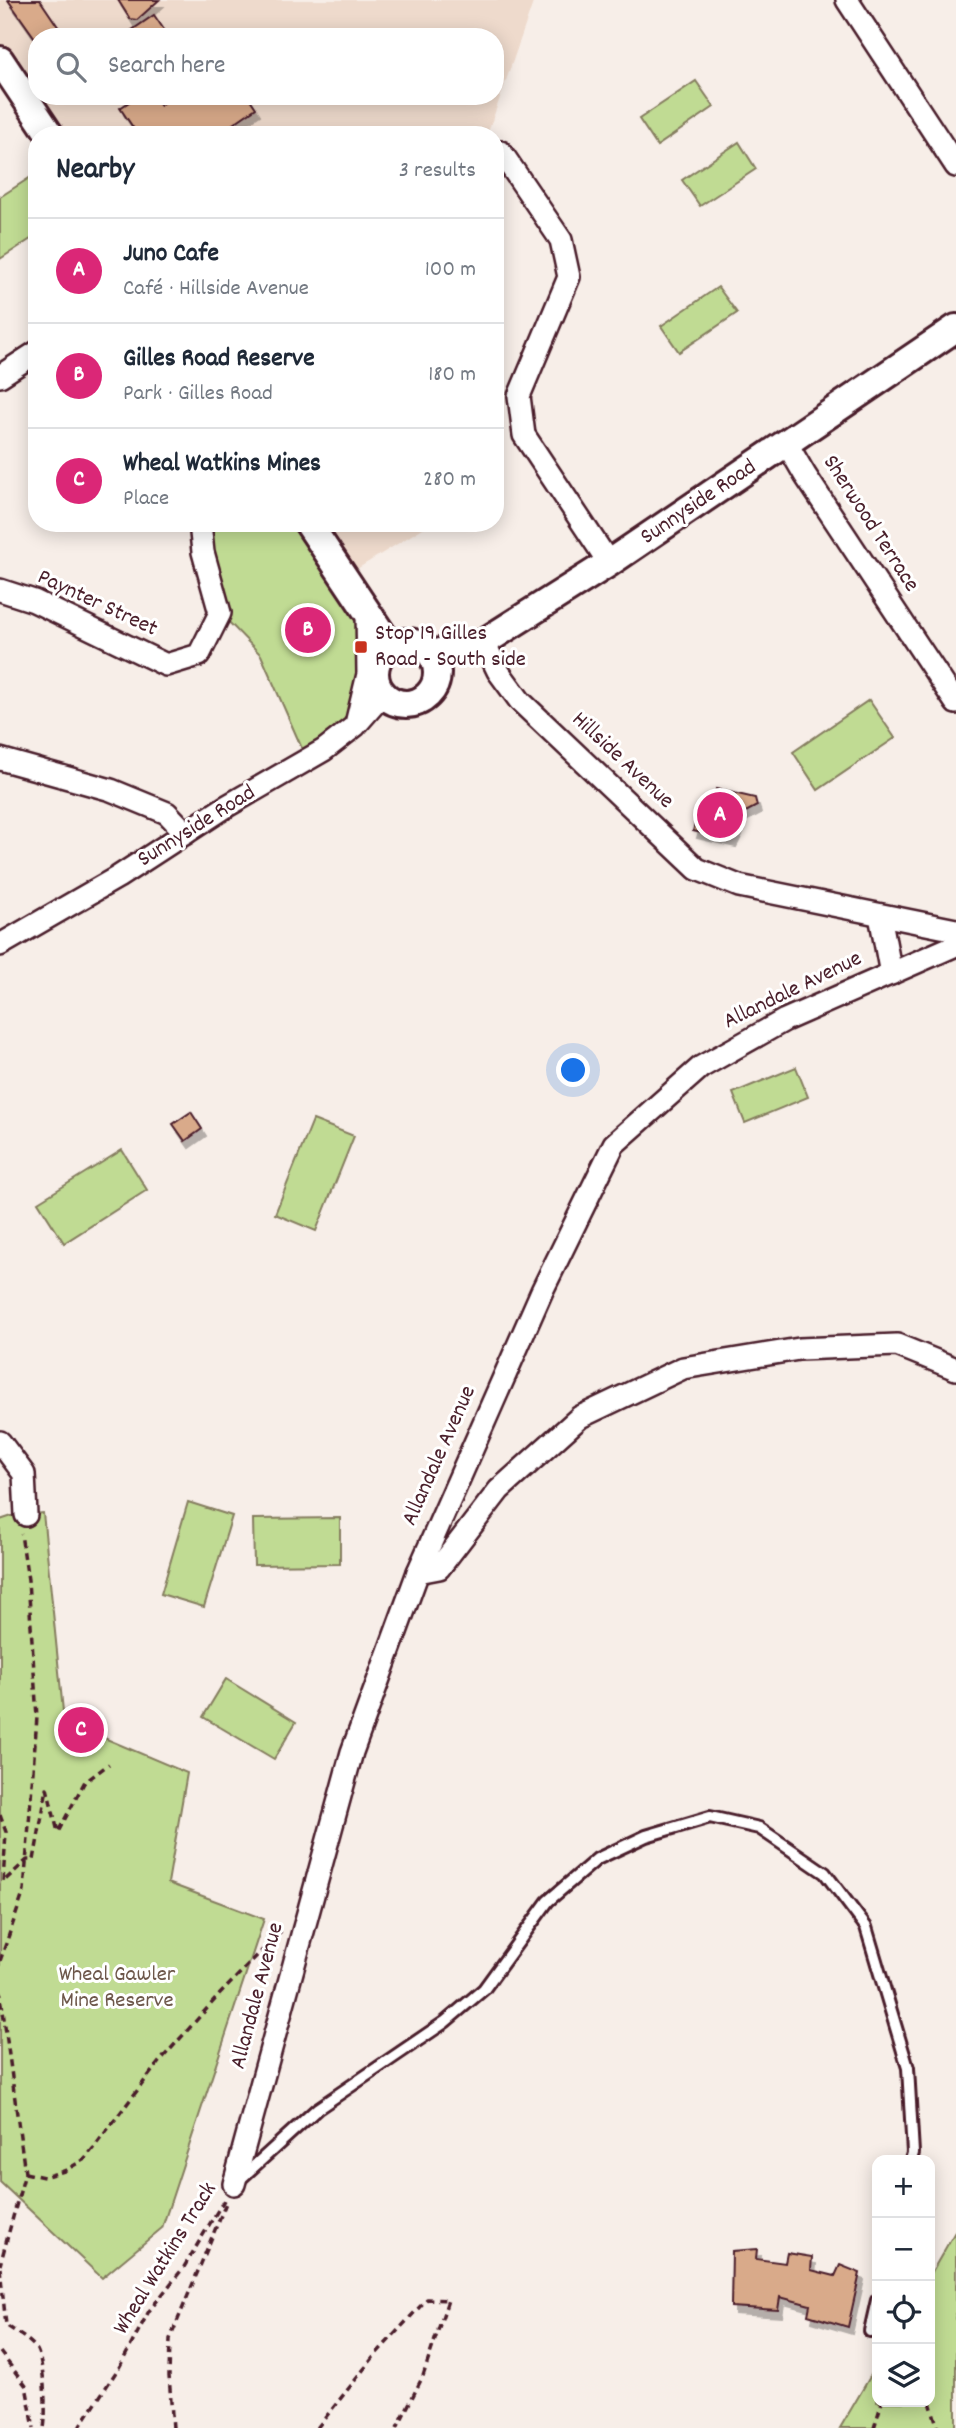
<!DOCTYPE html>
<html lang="en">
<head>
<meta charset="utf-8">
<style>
  :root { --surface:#fff; --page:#f2f2f3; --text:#1f2937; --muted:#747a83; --line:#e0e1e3; --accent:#db2777 }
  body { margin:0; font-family:Dekko,sans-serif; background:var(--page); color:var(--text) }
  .controls { position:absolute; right:21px; bottom:21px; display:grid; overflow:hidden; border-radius:14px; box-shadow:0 4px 18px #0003 }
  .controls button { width:63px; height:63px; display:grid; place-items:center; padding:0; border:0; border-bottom:2px solid var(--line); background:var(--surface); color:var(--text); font:35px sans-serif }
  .you { position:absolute; left:574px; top:1071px; width:24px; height:24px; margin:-18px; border:5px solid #fff; border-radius:50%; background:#1a73e8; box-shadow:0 0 0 10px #1a73e833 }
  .badge { display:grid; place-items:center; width:46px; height:46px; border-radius:50%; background:var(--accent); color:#fff; font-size:23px; font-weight:700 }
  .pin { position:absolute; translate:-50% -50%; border:4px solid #fff; box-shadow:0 2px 7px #0006 }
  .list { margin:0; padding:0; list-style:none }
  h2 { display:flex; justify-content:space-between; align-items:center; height:91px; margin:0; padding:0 28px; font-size:30px }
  h2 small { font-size:23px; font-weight:400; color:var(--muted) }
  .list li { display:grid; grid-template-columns:46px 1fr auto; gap:21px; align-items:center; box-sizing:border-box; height:105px; padding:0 28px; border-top:2px solid var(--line) }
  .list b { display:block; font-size:26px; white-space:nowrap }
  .list p { margin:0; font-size:23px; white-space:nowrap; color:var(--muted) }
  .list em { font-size:23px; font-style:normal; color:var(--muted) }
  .icon { flex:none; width:38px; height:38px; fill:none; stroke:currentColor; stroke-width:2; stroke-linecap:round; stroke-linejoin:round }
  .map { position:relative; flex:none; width:956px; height:2428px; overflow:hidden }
  .search { position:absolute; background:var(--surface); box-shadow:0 4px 18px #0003; left:28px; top:28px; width:476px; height:77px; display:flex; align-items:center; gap:18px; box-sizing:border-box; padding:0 24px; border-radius:28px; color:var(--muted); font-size:26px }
  .panel { position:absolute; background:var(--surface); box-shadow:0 4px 18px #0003; left:28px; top:126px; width:476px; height:406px; border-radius:28px }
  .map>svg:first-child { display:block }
  .built { fill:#eedacc; fill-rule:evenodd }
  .green { fill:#c0db93; stroke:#857d5f; stroke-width:2 }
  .building { fill:#d9aa8a; stroke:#4a1f2b; stroke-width:2; filter:url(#shadow) }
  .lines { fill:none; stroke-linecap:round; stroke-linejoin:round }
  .service-casing { stroke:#4a1f2b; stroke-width:16 }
  .minor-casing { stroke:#4a1f2b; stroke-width:26 }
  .tertiary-casing { stroke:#4a1f2b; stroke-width:32 }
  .path { stroke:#4a1f2b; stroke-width:3.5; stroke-dasharray:7 5; stroke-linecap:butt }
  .service { stroke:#fff; stroke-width:10 }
  .minor { stroke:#fff; stroke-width:21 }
  .tertiary { stroke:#fff; stroke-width:26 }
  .poi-dot { fill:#c8321e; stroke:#fff; stroke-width:2.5 }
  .labels { text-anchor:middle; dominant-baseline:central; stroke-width:6; stroke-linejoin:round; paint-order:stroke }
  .street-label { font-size:23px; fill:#4a1f2b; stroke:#fff }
  .poi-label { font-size:23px; fill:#4a1f2b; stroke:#fff; text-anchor:start }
  .park-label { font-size:23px; fill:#6d574a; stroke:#fff }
</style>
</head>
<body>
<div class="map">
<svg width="956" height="2428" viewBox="0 0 956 2428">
  <defs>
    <filter id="shadow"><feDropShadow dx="4" dy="7" stdDeviation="0" flood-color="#0004"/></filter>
  </defs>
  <rect width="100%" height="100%" fill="#f7eee8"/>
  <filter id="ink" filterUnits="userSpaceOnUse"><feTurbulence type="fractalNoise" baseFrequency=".0143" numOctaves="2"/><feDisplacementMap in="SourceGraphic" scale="14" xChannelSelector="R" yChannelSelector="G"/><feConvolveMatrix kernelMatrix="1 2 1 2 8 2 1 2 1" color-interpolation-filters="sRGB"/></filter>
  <g filter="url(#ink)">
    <g class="built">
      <path d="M 0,0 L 534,0 L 487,135 L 50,135 L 0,60 ZM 37,37 L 495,37 L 495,96 L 37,96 Z"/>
      <path d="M 308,523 L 431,523 L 344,577 Z"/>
    </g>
    <g class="green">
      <path d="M 696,81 L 714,107 L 657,146 L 639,119 Z"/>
      <path d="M 739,142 L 756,169 L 700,206 L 682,180 Z"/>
      <path d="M 37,173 L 37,235 L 0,259 L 0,197 Z"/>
      <path d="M 718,287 L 737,313 L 679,352 L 661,326 Z"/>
      <path d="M 200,523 L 308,523 L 381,654 C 373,669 374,680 383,694 L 307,760 L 261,655 L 220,613 Z"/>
      <path d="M 869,700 L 895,738 L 818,790 L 793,752 Z"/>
      <path d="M 796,1067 L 808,1097 L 745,1123 L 733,1093 Z"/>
      <path d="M 313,1120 L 354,1136 L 316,1231 L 275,1214 Z"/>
      <path d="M 122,1150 L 147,1190 L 64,1243 L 38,1202 Z"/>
      <path d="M 188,1502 L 232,1516 L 204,1607 L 161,1594 Z"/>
      <path d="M 43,1513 L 64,1721 L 187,1773 L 168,1883 L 264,1919 L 162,2228 L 102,2278 L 0,2182 L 0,1520 L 12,1516 Z"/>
      <path d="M 340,1518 L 340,1564 L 254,1565 L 253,1519 Z"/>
      <path d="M 226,1679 L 296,1722 L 274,1759 L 203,1717 Z"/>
      <path d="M 956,2230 L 956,2428 L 840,2428 L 877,2365 L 877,2402 L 930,2402 L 930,2275 Z"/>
    </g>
    <g class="building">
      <path d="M 8,0 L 40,0 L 65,37 L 37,37 L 37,41 Z"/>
      <path d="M 118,0 L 159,0 L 137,20 L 130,19 Z"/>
      <path d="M 154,15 L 169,37 L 122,37 Z"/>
      <path d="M 138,96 L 154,96 L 160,105 L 173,96 L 248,96 L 256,108 L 217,135 L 192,135 L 189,130 L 182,135 L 138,135 L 120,108 Z"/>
      <path d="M 716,789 L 755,798 L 757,806 L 742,814 L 733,811 L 734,824 L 740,824 L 732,840 L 693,831 L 697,817 L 708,815 Z"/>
      <path d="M 191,1112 L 202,1129 L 185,1141 L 173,1124 Z"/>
      <path d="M 757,2249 L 756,2259 L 785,2263 L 787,2253 L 812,2257 L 811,2270 L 835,2276 L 840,2265 L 860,2273 L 848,2327 L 808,2315 L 810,2305 L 780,2297 L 778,2310 L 731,2307 L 732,2251 Z"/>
    </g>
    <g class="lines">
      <defs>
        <g id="service">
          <path d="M 239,2180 L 317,2109 L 445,2022 L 484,1989 L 548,1901 L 597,1859 L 646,1836 L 710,1817 L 759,1828 L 825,1873 L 866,1927 L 908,2068 L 913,2153 L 911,2160"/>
          <path d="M 870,2331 L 877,2300"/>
        </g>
        <g id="minor">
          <path d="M 847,0 L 956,166"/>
          <path d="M 501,152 L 561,240 L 569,277 L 519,396 L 524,435 L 609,563"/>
          <path d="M 0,376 L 37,352"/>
          <path d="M 787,444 L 805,475 L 956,703"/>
          <path d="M 0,590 L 34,601 L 166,665 L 199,655 L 220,613 L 203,552 L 200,523"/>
          <path d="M 484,642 L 498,671 L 520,701 L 697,869 L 739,886 L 956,930"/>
          <path d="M 356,724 L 368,674 L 367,611"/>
          <path d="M 0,759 L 111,790 L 167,813 L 186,833"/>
          <path d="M 880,915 L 891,974"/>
          <path d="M 0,945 L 118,877 L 227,806 L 324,750 L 355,726 L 383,694"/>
          <path d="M 0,1442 L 24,1474 L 26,1515"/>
          <path d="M 418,1572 L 439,1568 L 499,1490 L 580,1417 L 683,1368 L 799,1349 L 897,1345 L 956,1369"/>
          <path d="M 234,2184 L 352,1752 L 418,1572 L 542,1291 L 614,1144 L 701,1067 L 785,1020 L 956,945"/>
        </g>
        <g id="tertiary">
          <path d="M 0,60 L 50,135"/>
          <path d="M 308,523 L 390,646"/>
          <circle cx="406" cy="673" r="31"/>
          <path d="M 431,654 L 484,642 L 609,563 L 956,328"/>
        </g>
      </defs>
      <use href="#service" class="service-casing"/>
      <use href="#minor" class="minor-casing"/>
      <use href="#tertiary" class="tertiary-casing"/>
      <g class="path">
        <path d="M 0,1815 L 6,1832 L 3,1882 L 27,1860 L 34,1860 L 47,1788 L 58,1832 L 84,1783 L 109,1764"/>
        <path d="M 0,1961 L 24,1891 L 37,1717 L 28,1580 L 21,1534"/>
        <path d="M 0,1989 L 25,2173 L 0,2265"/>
        <path d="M 25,2173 L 44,2177 L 64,2171 L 85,2159 L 159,2062 L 220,1994 L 281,1931"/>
        <path d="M 0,2268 L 6,2325 C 15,2332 32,2341 37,2350 C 44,2364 47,2412 44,2428"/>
        <path d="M 0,2352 L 26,2386 L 34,2428"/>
        <path d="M 930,2402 L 938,2428"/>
        <path d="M 79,2428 L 120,2366 L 149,2311 L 184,2267 L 224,2200"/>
        <path d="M 173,2428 L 169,2376 L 170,2339 L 226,2203"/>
        <path d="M 317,2428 L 376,2354 L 427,2299 L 448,2300 L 423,2376 L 397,2428"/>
        <path d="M 874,2428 L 882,2402"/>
      </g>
      <use href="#service" class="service"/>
      <use href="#minor" class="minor"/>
      <use href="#tertiary" class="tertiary"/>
    </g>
  </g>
  <rect class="poi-dot" x="354" y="640" width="14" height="14" rx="3.5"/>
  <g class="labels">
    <g class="street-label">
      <text transform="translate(699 503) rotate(-34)">Sunnyside Road</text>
      <text transform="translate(870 524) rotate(57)">Sherwood Terrace</text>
      <text transform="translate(97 604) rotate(25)">Paynter Street</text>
      <text transform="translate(622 761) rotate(43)">Hillside Avenue</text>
      <text transform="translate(197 827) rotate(-32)">Sunnyside Road</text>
      <text transform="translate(793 991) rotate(-26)">Allandale Avenue</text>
      <text transform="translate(440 1456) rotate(-66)">Allandale Avenue</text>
      <text transform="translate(258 1996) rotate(-75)">Allandale Avenue</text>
      <text transform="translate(166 2259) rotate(-58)">Wheal Watkins Track</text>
    </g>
    <g class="poi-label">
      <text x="375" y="634">Stop 19 Gilles<tspan x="375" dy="26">Road - South side</tspan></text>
    </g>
    <g class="park-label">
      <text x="117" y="1975">Wheal Gawler<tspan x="117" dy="26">Mine Reserve</tspan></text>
    </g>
  </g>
</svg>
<div class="controls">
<button>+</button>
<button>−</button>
<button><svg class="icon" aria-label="locate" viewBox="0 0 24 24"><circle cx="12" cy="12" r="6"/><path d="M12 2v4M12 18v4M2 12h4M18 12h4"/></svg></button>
<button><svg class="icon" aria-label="layers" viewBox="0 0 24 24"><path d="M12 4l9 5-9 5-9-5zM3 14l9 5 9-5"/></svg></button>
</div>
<div class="you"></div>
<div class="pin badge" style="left:720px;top:815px">A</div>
<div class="pin badge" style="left:308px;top:630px">B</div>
<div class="pin badge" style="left:81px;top:1730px">C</div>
<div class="search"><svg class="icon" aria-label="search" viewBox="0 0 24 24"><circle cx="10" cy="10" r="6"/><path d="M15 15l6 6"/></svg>Search here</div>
<section class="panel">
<h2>Nearby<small>3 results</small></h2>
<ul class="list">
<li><span class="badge">A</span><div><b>Juno Cafe</b><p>Café · Hillside Avenue</p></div><em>100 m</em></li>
<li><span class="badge">B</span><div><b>Gilles Road Reserve</b><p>Park · Gilles Road</p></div><em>180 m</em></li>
<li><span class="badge">C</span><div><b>Wheal Watkins Mines</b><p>Place</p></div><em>280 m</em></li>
</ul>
</section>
</div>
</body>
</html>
